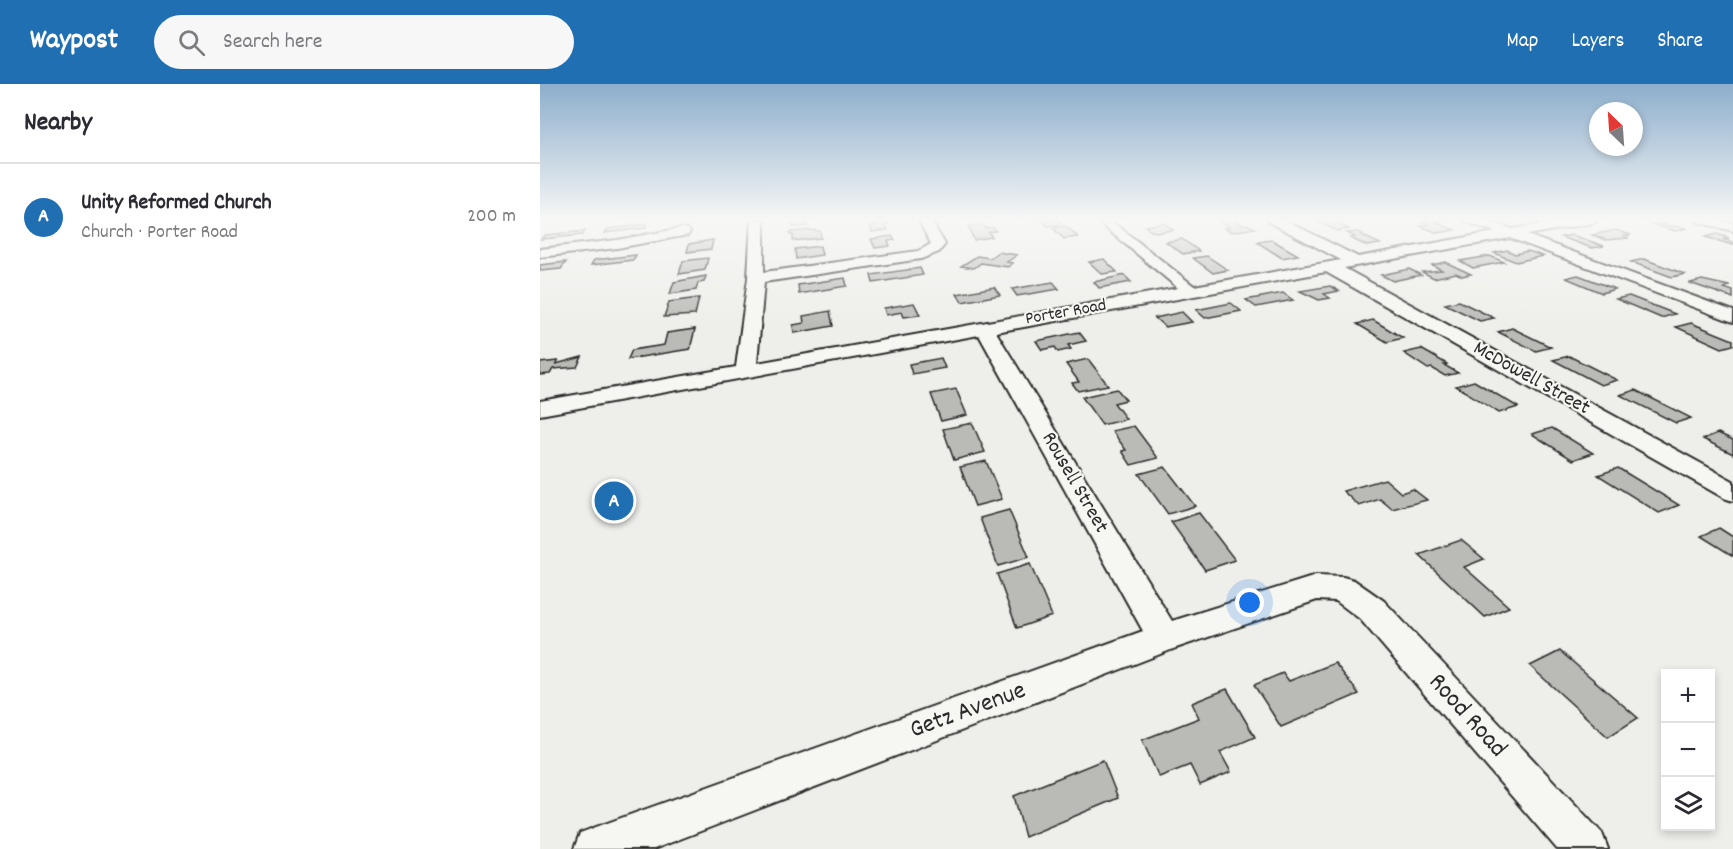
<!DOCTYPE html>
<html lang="en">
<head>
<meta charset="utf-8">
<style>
  :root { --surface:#fff; --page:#f7f7f7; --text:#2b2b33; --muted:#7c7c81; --line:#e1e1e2; --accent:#1f6fb2 }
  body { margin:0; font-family:Dekko,sans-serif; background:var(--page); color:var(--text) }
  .controls { position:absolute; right:18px; bottom:18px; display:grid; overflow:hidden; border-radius:0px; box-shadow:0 3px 9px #0003 }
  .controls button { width:54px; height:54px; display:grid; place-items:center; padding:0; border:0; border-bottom:2px solid var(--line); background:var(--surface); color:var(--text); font:30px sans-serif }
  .compass { position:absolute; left:1049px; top:18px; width:54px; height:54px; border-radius:50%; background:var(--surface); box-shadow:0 3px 9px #0003; rotate:335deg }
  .you { position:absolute; left:710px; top:519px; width:21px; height:21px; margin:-15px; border:4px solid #fff; border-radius:50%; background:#1a73e8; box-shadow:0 0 0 9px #1a73e833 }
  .badge { display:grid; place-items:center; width:39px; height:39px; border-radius:50%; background:var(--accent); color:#fff; font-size:20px; font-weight:700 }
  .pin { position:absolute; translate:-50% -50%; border:3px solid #fff; box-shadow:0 2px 6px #0006 }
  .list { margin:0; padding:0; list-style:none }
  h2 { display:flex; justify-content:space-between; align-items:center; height:78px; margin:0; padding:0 24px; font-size:26px }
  h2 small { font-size:20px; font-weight:400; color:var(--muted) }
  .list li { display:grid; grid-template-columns:39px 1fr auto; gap:18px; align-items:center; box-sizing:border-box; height:108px; padding:0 24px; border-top:2px solid var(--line) }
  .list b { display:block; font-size:22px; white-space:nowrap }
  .list p { margin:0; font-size:20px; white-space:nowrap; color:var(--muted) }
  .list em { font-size:20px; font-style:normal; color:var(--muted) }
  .icon { flex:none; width:33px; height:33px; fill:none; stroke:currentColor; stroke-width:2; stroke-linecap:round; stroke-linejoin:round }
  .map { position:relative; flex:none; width:1193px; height:765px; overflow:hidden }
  header { display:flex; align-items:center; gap:36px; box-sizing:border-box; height:84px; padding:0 30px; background:var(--accent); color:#fff }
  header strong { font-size:28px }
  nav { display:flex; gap:33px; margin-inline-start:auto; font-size:21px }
  .search { width:420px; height:54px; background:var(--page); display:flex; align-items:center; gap:15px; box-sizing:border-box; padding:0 21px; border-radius:33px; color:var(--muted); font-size:22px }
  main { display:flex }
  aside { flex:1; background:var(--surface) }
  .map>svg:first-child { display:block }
  .building { fill:#babab7; stroke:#2b2b2b; stroke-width:1.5 }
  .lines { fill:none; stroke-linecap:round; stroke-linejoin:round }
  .minor-casing { stroke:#2b2b2b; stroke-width:4 }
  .minor { fill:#f6f6f2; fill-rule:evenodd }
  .labels { text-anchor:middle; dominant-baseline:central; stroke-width:4.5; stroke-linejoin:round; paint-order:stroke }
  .far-street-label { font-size:18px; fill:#2b2b2b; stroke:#f6f6f2 }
  .street-label { font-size:21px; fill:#2b2b2b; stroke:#f6f6f2 }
  .near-street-label { font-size:26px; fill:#2b2b2b; stroke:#f6f6f2 }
</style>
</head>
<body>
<header>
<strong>Waypost</strong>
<div class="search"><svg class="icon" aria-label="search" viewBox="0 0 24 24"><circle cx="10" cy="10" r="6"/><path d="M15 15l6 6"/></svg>Search here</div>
<nav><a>Map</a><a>Layers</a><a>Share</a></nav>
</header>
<main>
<aside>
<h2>Nearby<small></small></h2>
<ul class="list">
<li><span class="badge">A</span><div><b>Unity Reformed Church</b><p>Church · Porter Road</p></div><em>200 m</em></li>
</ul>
</aside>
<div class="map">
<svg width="1193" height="765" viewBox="0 0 1193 765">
  <rect width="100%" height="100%" fill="#eeeeea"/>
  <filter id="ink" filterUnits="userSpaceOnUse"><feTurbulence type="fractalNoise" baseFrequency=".0167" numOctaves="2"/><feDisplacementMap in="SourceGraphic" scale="12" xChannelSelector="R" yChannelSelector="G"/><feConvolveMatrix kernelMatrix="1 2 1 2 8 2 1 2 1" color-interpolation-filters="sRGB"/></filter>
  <g filter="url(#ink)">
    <g class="building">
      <path d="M 252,135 L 275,135 L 275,136 L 266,137 L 267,142 L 253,143 Z"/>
      <path d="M 501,135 L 517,135 L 522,140 L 508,142 Z"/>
      <path d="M 693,135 L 703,141 L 707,140 L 715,144 L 691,148 L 684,144 L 689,143 L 679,137 Z"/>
      <path d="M 788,135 L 809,145 L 797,147 L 775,136 Z"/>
      <path d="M 893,135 L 902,138 L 897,139 L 915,146 L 898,149 L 880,142 L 889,140 L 881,137 Z"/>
      <path d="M 1109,135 L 1119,140 L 1147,144 L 1135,147 L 1100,136 Z"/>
      <path d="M 347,136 L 348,140 L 345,140 L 348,146 L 332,148 L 330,142 L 336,141 L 335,138 Z"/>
      <path d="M 624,139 L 633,146 L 619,148 L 611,147 L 605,142 Z"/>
      <path d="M 107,140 L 105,144 L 65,149 L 68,145 Z"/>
      <path d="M 443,140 L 445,144 L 453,143 L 456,147 L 448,148 L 452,153 L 434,156 L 428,142 Z"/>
      <path d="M 526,142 L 538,153 L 524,155 L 513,144 Z"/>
      <path d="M 271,146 L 280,147 L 281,154 L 253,157 L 253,151 L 250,151 L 250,148 Z"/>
      <path d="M 1076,146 L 1091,151 L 1083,152 L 1089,154 L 1066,156 L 1052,151 Z"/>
      <path d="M 45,147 L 42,151 L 1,155 L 5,151 Z"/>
      <path d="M 817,148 L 823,150 L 821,151 L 840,160 L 827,162 L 810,154 L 815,153 L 807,149 Z"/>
      <path d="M 1177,150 L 1189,154 L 1183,155 L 1193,158 L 1193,161 L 1165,153 Z"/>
      <path d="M 1032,151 L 1064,162 L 1052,164 L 1021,153 Z"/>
      <path d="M 352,152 L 355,156 L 348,157 L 350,162 L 335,164 L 331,155 Z"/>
      <path d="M 642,155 L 659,167 L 643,170 L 626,158 Z"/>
      <path d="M 173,156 L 171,165 L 147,168 L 149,160 Z"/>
      <path d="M 732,156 L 758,171 L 742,174 L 717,158 Z"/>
      <path d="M 280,162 L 282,171 L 256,175 L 255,165 Z"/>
      <path d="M 967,166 L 975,170 L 988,167 L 1003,172 L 976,178 L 954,169 Z"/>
      <path d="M 458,168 L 477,171 L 467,178 L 473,179 L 468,183 L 441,179 L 434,184 L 421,182 L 437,172 L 450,174 Z"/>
      <path d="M 96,171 L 93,176 L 51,181 L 54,176 Z"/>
      <path d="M 667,172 L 688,186 L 673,189 L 653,174 Z"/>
      <path d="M 950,172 L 964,178 L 933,184 L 920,177 Z"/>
      <path d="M 168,174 L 165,186 L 139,190 L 143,177 Z"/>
      <path d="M 564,175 L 577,188 L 562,190 L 549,178 Z"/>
      <path d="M 1104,175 L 1145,190 L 1132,193 L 1091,178 Z"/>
      <path d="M 26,178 L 21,185 L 0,187 L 0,181 Z"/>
      <path d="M 905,178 L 931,190 L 922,192 L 916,189 L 894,194 L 882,188 L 902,186 L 892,181 Z"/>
      <path d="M 380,184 L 383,191 L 333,199 L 331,191 Z"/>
      <path d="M 869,185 L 881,191 L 853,197 L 841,191 Z"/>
      <path d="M 584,191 L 591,198 L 559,204 L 554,198 Z"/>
      <path d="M 1038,191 L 1075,205 L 1062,209 L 1026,194 Z"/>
      <path d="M 166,192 L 164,198 L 158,199 L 156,206 L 130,210 L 134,198 Z"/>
      <path d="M 305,194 L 307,202 L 259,210 L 258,201 Z"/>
      <path d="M 1162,196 L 1189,202 L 1184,204 L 1193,207 L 1193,214 L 1150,199 Z"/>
      <path d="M 513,198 L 519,205 L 477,212 L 472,205 Z"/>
      <path d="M 790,202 L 799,207 L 784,210 L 790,214 L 779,216 L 760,207 Z"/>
      <path d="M 454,203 L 460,211 L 422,218 L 417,210 Z"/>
      <path d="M 743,209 L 753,216 L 716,223 L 706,216 Z"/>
      <path d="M 1089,212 L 1135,230 L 1121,234 L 1076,215 Z"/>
      <path d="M 159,214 L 155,231 L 124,233 L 129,218 Z"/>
      <path d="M 919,217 L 954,234 L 940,237 L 905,220 Z"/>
      <path d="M 374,219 L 380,231 L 364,233 L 362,228 L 346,231 L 344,224 Z"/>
      <path d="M 691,219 L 701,227 L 665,234 L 656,226 Z"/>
      <path d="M 290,227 L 293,242 L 254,249 L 253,241 L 264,239 L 263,232 Z"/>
      <path d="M 642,228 L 652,238 L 625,243 L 615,234 Z"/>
      <path d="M 833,236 L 863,254 L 847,258 L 817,240 Z"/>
      <path d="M 1151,239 L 1193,256 L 1193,261 L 1182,264 L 1136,243 Z"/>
      <path d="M 972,244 L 1011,263 L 996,267 L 958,248 Z"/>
      <path d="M 155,245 L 150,265 L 88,275 L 92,266 L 124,261 L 127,249 Z"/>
      <path d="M 539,248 L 546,257 L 528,261 L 531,265 L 518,268 L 515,263 L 502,266 L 496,257 Z"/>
      <path d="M 881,265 L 907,280 L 904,281 L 918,289 L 905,292 L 892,284 L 888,285 L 864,269 Z"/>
      <path d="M 1029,272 L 1077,296 L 1061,301 L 1013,276 Z"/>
      <path d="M 42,273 L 37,283 L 13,285 L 10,290 L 0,291 L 0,279 L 18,277 L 16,280 Z"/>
      <path d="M 401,274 L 405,284 L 372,290 L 369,280 Z"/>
      <path d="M 548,275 L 568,301 L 538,307 L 532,299 L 539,298 L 526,280 Z"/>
      <path d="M 934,297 L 978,323 L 959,329 L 916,302 Z"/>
      <path d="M 416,305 L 427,331 L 401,337 L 391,310 Z"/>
      <path d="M 577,305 L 586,316 L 574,319 L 586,335 L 562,341 L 542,313 Z"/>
      <path d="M 1095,306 L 1151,334 L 1136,339 L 1080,311 Z"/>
      <path d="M 432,339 L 445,368 L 414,376 L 403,345 Z"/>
      <path d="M 594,342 L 618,374 L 591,381 L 582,367 L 586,366 L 572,347 Z"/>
      <path d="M 1012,344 L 1053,369 L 1033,376 L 992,350 Z"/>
      <path d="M 1178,349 L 1193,356 L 1193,370 L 1163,355 Z"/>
      <path d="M 446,377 L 462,415 L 435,422 L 420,383 Z"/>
      <path d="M 625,383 L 655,422 L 628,430 L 599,390 Z"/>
      <path d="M 1078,384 L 1139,421 L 1119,429 L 1058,391 Z"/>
      <path d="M 845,395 L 861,409 L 873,405 L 887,416 L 852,425 L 840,415 L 819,422 L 803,407 Z"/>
      <path d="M 469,426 L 489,473 L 458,482 L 440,434 Z"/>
      <path d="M 659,429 L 695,476 L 665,486 L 631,438 Z"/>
      <path d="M 1179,444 L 1193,453 L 1193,472 L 1161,452 Z"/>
      <path d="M 921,456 L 944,475 L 924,483 L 969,523 L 945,533 L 879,471 Z"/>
      <path d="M 490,480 L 512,532 L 477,544 L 457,490 Z"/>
      <path d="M 1020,567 L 1098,634 L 1068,653 L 990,582 Z"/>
      <path d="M 795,579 L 819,610 L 741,643 L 714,601 L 743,589 L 749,597 Z"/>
      <path d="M 687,605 L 715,653 L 680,668 L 691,688 L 660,701 L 650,681 L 619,693 L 602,656 L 659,634 L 652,619 Z"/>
      <path d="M 563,676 L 578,714 L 485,753 L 474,712 Z"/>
    </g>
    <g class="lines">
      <defs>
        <g id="minor">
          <path d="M 211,135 L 224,135 L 224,188 L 378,167 L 391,160 L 378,135 L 390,135 L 405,160 L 399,168 L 381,175 L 224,198 L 217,279 L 638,204 L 555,135 L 569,135 L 654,202 L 801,176 L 729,138 L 728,135 L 743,135 L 818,173 L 955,148 L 927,138 L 926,135 L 943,135 L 972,145 L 1033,135 L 1059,135 L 1053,139 L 987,151 L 1193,227 L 1193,238 L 970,154 L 804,184 L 1193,397 L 1193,417 L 1184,414 L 786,188 L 456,248 L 632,537 L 776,492 L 803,493 L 814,496 L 844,517 L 1062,749 L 1068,765 L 1017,765 L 820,535 L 796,517 L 777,516 L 636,564 L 114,765 L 34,765 L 40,749 L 56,743 L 603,547 L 439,251 L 0,331 L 0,317 L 196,283 L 208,194 Z"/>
          <path d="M 1156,135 L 1177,135 L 1193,139 L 1193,147 L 1158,138 Z"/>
          <path d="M 143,144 L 148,145 L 150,148 L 148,151 L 77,164 L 0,173 L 0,165 L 77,156 Z"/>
        </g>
      </defs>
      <use href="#minor" class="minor-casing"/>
      <use href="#minor" class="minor"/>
    </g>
  </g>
  <linearGradient id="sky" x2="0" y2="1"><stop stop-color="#8daecc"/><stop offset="0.56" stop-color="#f7f7f6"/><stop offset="1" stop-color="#f7f7f6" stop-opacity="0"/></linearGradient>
  <rect width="1193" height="242" fill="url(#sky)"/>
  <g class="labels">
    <g class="far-street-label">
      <text transform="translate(526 229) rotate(-10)">Porter Road</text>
    </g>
    <g class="street-label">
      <text transform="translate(991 295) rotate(29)">McDowell Street</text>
      <text transform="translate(534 399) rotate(60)">Rousell Street</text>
    </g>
    <g class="near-street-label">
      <text transform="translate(428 627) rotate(-20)">Getz Avenue</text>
      <text transform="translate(927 632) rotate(48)">Rood Road</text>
    </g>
  </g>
</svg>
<div class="controls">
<button>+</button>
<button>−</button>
<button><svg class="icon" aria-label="layers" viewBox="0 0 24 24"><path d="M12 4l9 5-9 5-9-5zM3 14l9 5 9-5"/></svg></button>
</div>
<svg class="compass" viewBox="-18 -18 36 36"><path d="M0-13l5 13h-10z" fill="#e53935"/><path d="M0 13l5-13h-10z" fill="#7c7c81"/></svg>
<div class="you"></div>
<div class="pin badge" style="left:74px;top:417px">A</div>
</div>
</main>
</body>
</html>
